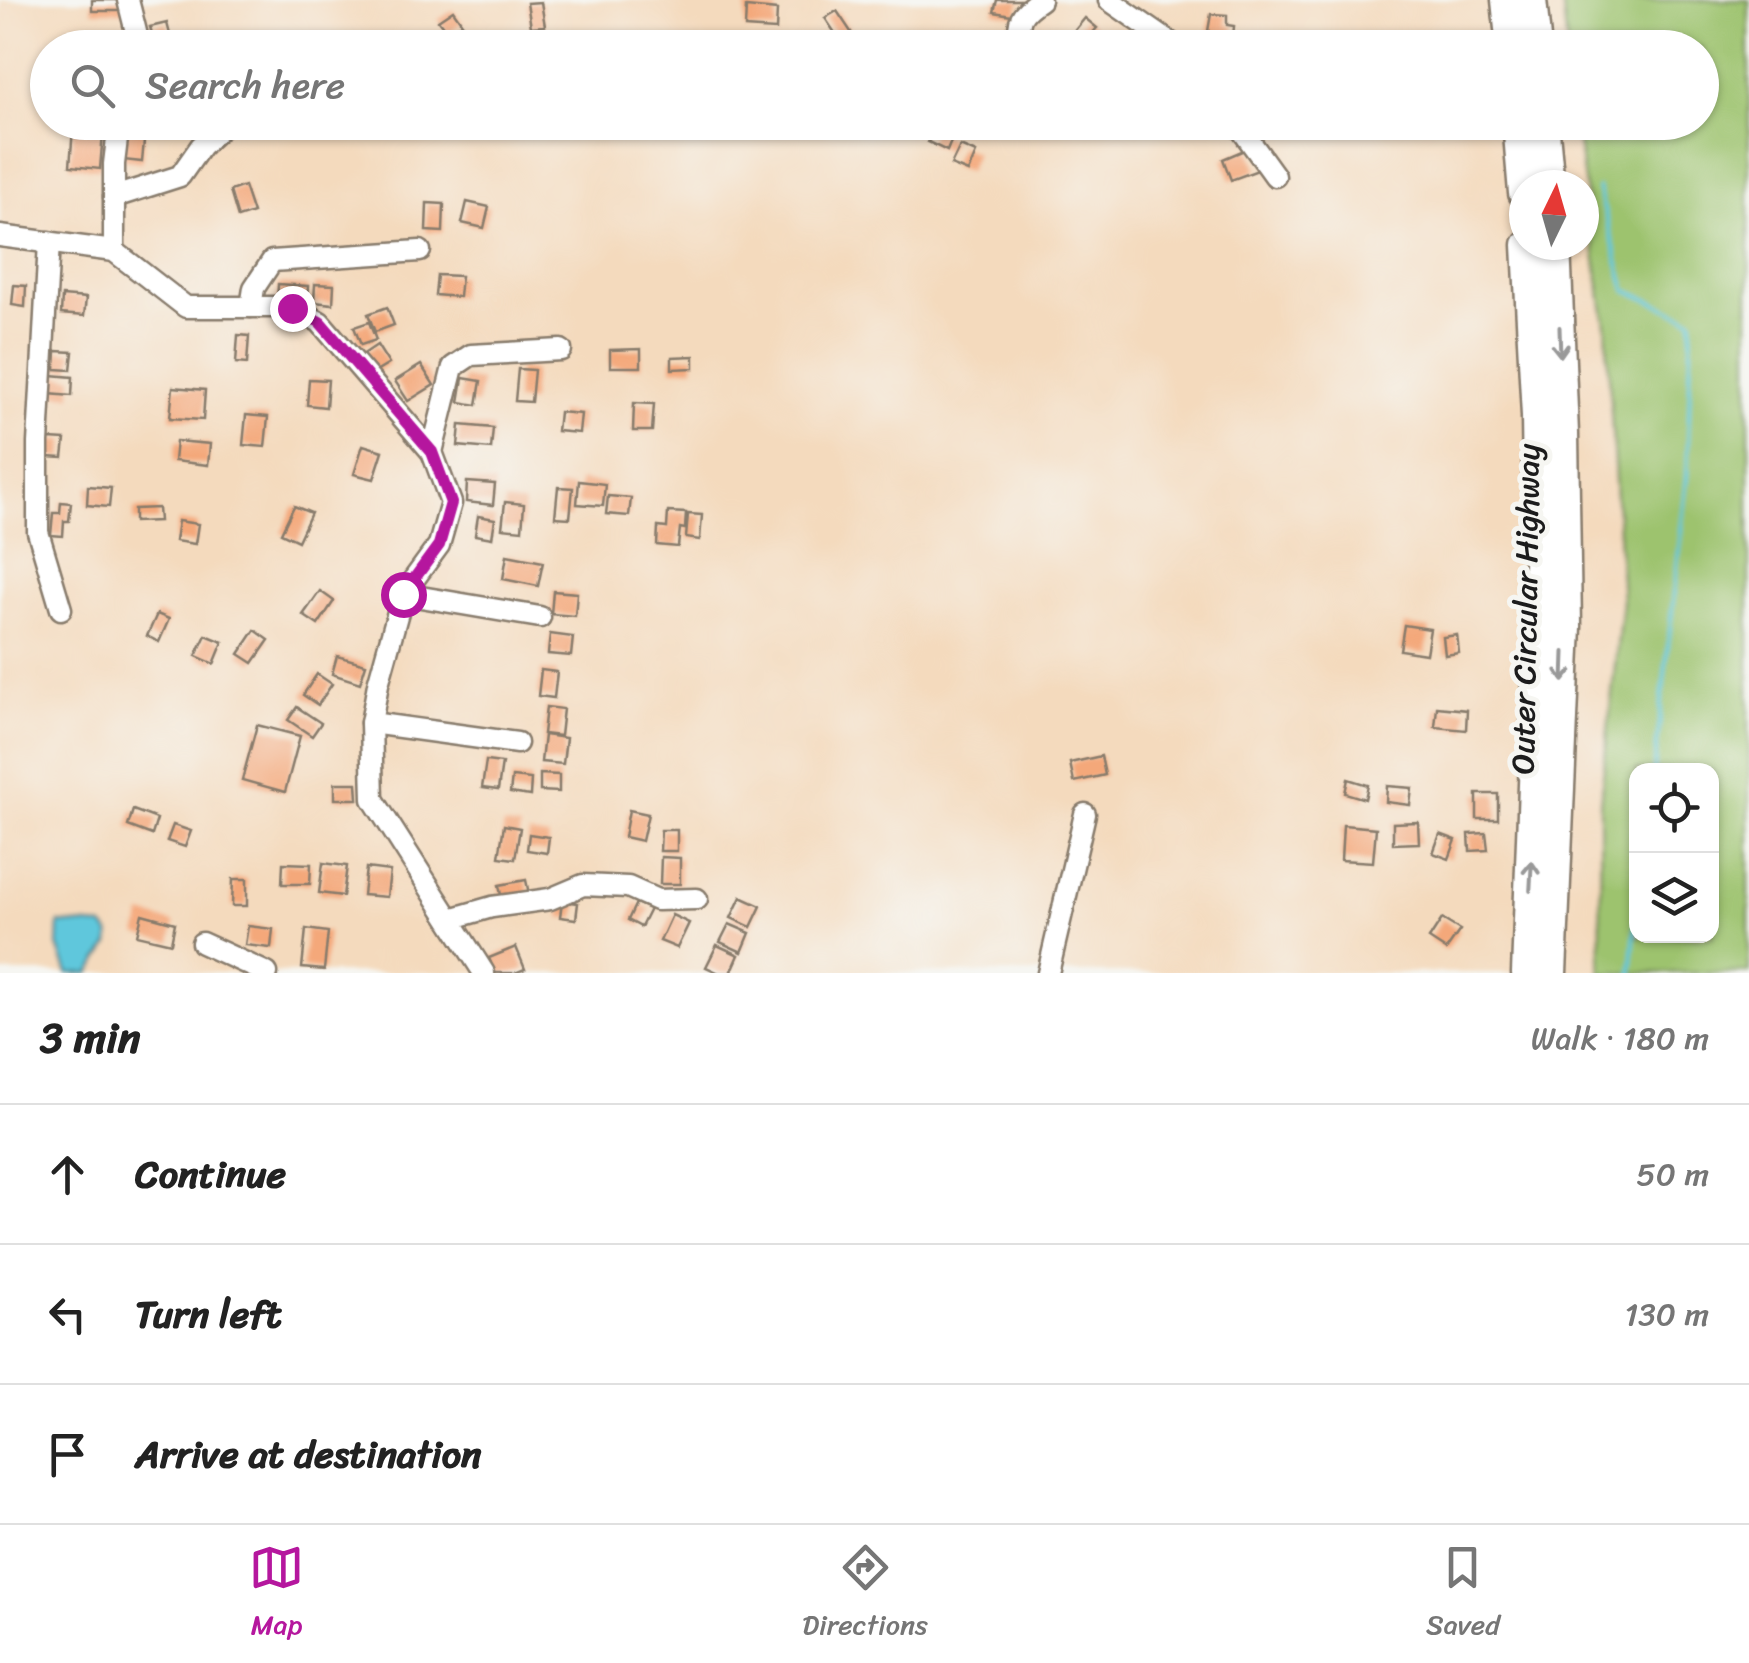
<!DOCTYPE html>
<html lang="en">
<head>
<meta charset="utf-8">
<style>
  :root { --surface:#fff; --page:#f6f6f6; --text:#222; --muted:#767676; --line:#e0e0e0; --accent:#b5179e }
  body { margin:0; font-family:Sriracha,sans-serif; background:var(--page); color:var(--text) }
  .controls { position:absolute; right:30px; bottom:30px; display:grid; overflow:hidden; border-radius:20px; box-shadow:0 2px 8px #0004 }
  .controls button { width:90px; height:90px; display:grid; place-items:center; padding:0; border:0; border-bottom:2px solid var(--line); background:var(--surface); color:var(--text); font:50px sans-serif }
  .compass { position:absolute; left:1509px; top:170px; width:90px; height:90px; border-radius:50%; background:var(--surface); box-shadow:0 2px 8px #0004; rotate:5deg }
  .stop { position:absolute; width:30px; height:30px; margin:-22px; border:8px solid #b5179e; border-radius:50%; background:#fff }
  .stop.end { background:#b5179e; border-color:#fff; box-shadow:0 2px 10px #0008 }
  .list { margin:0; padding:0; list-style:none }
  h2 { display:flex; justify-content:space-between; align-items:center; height:130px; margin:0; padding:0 40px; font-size:42px }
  h2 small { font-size:32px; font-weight:400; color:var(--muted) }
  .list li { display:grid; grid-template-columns:65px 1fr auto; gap:30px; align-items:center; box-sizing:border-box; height:140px; padding:0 40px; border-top:2px solid var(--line) }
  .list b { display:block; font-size:38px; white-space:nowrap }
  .list em { font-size:32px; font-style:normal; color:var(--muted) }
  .icon { flex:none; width:55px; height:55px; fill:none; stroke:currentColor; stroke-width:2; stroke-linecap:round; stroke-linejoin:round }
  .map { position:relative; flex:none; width:1749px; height:973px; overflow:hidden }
  .search { position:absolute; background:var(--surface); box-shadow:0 2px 8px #0004; left:30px; right:30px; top:30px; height:110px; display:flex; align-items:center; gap:25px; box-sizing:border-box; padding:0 35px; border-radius:55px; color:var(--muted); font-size:38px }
  .sheet { height:550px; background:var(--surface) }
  nav { display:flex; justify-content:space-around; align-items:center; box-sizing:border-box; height:140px; border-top:2px solid var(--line); background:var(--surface); font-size:28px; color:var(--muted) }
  nav a { display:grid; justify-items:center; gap:5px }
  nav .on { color:var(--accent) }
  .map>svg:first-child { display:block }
  .green { fill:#9dc36e; stroke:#5c7045; stroke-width:2.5; fill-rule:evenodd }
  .water { fill:#5fc7dc; stroke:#3e727c; stroke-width:2.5 }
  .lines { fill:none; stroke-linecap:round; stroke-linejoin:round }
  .stream { stroke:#5fc7dc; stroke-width:4 }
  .building { fill:#f4a87a }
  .minor-casing { stroke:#887b6c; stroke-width:25 }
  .highway-casing { stroke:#887b6c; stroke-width:35 }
  .minor { stroke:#fff; stroke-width:20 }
  .highway { stroke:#fff; stroke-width:30 }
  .oneway { stroke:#999 }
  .route { stroke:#b5179e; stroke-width:12 }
  .labels { text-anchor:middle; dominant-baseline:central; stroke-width:10; stroke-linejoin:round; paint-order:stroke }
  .street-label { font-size:32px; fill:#1c1c1c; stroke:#f6f6f2 }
</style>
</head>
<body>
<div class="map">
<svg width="1749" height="973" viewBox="0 0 1749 973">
  <rect width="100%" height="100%" fill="#f6f6f2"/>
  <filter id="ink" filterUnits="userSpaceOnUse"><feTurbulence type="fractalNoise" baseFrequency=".01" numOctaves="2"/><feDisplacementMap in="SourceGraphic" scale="20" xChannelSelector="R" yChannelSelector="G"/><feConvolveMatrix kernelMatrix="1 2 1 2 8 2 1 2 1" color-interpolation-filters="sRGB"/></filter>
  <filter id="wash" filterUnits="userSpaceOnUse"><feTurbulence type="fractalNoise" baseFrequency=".0048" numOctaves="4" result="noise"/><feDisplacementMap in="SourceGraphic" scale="40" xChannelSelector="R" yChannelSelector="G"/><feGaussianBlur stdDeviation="2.25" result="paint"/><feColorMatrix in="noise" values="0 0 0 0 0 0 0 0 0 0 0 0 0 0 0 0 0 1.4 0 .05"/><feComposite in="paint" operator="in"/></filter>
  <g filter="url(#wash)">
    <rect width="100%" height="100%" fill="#f4dabd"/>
    <path class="green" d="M 1562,0 L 1749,0 L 1749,973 L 1601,973 L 1600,803 L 1622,601 L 1606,325 L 1575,123 L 1702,122 L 1702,48 L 1567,47 ZM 1636,771 L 1712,771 L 1712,936 L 1636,936 Z"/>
    <path class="water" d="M 59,923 L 103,926 L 110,934 L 109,945 L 90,973 L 68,973 L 58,946 Z"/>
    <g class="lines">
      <g class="stream">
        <path d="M 1598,188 L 1626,290 L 1692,319 L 1687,477 L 1654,771"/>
        <path d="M 1631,973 L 1636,920"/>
      </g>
    </g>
    <g id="blocks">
      <g class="building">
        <rect x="92" y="0" width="33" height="11"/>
        <path d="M 997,0 L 1020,0 L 1017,16 L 994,12 Z"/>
        <path d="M 541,2 L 545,26 L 531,27 L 527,3 Z"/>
        <path d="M 746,7 L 777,10 L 776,30 L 745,28 Z"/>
        <path d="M 453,10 L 462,23 L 448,33 L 438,20 Z"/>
        <path d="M 837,11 L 855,38 L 843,45 L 825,18 Z"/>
        <path d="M 1211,14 L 1227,15 L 1227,25 L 1234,26 L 1232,48 L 1205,48 Z"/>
        <path d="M 1085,18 L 1097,28 L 1083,44 L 1071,35 Z"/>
        <path d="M 167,23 L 172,42 L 155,46 L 150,27 Z"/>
        <path d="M 126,128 L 145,130 L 142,162 L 123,160 Z"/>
        <path d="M 73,129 L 103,132 L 100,169 L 70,166 Z"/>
        <path d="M 933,131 L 952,139 L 947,151 L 928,142 Z"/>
        <path d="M 960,146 L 976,153 L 968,172 L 951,165 Z"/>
        <path d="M 1249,148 L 1258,170 L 1231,180 L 1223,159 Z"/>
        <path d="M 244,186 L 253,213 L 238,218 L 230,191 Z"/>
        <path d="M 467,202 L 489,207 L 484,228 L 462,223 Z"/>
        <path d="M 427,203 L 444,204 L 443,232 L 426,231 Z"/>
        <path d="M 437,275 L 461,276 L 459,297 L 435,295 Z"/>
        <path d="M 278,284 L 308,286 L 307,304 L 277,302 Z"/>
        <path d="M 315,284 L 334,285 L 333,304 L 314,302 Z"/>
        <path d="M 14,285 L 26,286 L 25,307 L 12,305 Z"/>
        <path d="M 62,296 L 86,298 L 84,316 L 61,314 Z"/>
        <path d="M 387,307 L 394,325 L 375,332 L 368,314 Z"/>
        <path d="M 369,322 L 376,340 L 361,345 L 354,327 Z"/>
        <path d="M 238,335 L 249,336 L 247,364 L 236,363 Z"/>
        <path d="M 377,345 L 389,364 L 374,373 L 362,355 Z"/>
        <path d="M 641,349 L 641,367 L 610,367 L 610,350 Z"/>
        <path d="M 56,351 L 73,352 L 71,370 L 55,369 Z"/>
        <path d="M 694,356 L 694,368 L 672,369 L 672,357 Z"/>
        <path d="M 421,365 L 434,385 L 408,401 L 395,381 Z"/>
        <path d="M 518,369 L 534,370 L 531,402 L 515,401 Z"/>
        <path d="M 51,375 L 73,377 L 72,396 L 49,394 Z"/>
        <path d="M 463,378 L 481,381 L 477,405 L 459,402 Z"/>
        <path d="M 309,379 L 328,380 L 326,407 L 307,405 Z"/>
        <path d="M 173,387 L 205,390 L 203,420 L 170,418 Z"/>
        <path d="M 634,403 L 654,404 L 652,431 L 633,431 Z"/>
        <path d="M 559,412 L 581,414 L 579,433 L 557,431 Z"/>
        <path d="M 246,415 L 268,417 L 265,447 L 243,445 Z"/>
        <path d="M 460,425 L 493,428 L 491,449 L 458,446 Z"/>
        <path d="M 49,439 L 65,440 L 63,458 L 47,457 Z"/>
        <path d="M 176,441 L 210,444 L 208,465 L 174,461 Z"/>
        <path d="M 363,445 L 383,451 L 374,479 L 354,474 Z"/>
        <path d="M 579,481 L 605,484 L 603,506 L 577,504 Z"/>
        <path d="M 467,482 L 495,484 L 493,505 L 466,502 Z"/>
        <path d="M 88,486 L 111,488 L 109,507 L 87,505 Z"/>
        <path d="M 558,487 L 573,488 L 570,518 L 555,517 Z"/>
        <path d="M 608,496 L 631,498 L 629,516 L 606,514 Z"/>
        <path d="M 61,502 L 71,503 L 69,521 L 64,521 L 63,536 L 51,535 L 53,513 L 60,513 Z"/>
        <path d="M 505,502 L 524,504 L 522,530 L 502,528 Z"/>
        <path d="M 294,506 L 311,513 L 298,541 L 281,533 Z"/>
        <path d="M 158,508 L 159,521 L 134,522 L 134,509 Z"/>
        <path d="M 668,512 L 686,513 L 685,529 L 680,528 L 678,547 L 657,545 L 658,527 L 667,528 Z"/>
        <path d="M 688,514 L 702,515 L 700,540 L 686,538 Z"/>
        <path d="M 478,516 L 495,519 L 492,538 L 475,535 Z"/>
        <path d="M 178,521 L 198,524 L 195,544 L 175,541 Z"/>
        <path d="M 507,555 L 543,562 L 538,586 L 503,579 Z"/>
        <path d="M 320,591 L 334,601 L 318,625 L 303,615 Z"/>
        <path d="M 553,591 L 577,593 L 575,616 L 551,614 Z"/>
        <path d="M 157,614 L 169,619 L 159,642 L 147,636 Z"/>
        <path d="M 1404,625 L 1430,629 L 1426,654 L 1400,650 Z"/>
        <path d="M 255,630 L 269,640 L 253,663 L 239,654 Z"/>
        <path d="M 550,634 L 573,637 L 571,656 L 548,654 Z"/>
        <path d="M 206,635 L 223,642 L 214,664 L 196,656 Z"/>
        <path d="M 1457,635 L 1459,653 L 1445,655 L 1443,637 Z"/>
        <path d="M 337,656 L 366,664 L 360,683 L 332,674 Z"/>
        <path d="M 541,670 L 557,672 L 554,698 L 538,696 Z"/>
        <path d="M 317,674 L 332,684 L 318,705 L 303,695 Z"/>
        <path d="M 297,707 L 321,723 L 312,736 L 288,720 Z"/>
        <path d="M 546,707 L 563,709 L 560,736 L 543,734 Z"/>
        <path d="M 1437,707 L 1467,710 L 1466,730 L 1435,727 Z"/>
        <path d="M 257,725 L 300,736 L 285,792 L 242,780 Z"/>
        <path d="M 544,735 L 566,738 L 563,764 L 541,762 Z"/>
        <path d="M 1101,756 L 1105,775 L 1074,782 L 1070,763 Z"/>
        <path d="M 486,761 L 502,763 L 498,790 L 482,788 Z"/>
        <path d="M 540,774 L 559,775 L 559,792 L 540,791 Z"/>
        <path d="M 512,777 L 531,779 L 530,796 L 510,793 Z"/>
        <path d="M 1348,779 L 1368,785 L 1365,799 L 1345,793 Z"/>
        <path d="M 335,783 L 357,783 L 358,799 L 335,799 Z"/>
        <path d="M 1387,786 L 1412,788 L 1410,805 L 1386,802 Z"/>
        <rect x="1477" y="794" width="21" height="25"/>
        <path d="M 133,810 L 157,819 L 152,835 L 128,826 Z"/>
        <path d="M 629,810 L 648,814 L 642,841 L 624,837 Z"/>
        <path d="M 1418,822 L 1419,843 L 1393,844 L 1393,823 Z"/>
        <path d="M 173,825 L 191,831 L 185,847 L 167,841 Z"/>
        <path d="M 504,825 L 520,828 L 515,859 L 499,857 Z"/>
        <path d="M 1343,825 L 1376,828 L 1373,862 L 1341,860 Z"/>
        <path d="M 661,830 L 677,830 L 677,851 L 660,851 Z"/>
        <path d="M 1486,833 L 1488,850 L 1470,851 L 1469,834 Z"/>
        <path d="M 529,834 L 549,837 L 547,853 L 527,850 Z"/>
        <path d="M 1440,834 L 1456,840 L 1449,859 L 1433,853 Z"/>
        <path d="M 661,857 L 680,858 L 680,884 L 660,884 Z"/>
        <path d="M 283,863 L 311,864 L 310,884 L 282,884 Z"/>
        <path d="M 323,863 L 347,866 L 343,896 L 319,893 Z"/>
        <path d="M 366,868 L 390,871 L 387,897 L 363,895 Z"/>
        <path d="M 233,879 L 247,879 L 247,906 L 232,906 Z"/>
        <path d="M 526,880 L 529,894 L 502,900 L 499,885 Z"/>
        <path d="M 741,897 L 761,906 L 751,927 L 731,918 Z"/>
        <path d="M 562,901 L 578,903 L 576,919 L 560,917 Z"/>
        <path d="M 636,903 L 650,909 L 641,927 L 628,920 Z"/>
        <path d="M 142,914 L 175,923 L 171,943 L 137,935 Z"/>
        <path d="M 672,915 L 689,923 L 677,948 L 660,941 Z"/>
        <path d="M 1442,919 L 1460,930 L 1446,950 L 1429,939 Z"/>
        <path d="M 729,924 L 750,933 L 742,952 L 720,942 Z"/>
        <path d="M 248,926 L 273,929 L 271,948 L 245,945 Z"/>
        <path d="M 306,929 L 328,932 L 324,970 L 302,968 Z"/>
        <path d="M 717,945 L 739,955 L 731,973 L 719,973 L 706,967 Z"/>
        <path d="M 516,947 L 525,969 L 515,973 L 495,973 L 489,958 Z"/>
      </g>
    </g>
  </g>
  <g filter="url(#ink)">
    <use href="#blocks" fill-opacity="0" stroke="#887b6c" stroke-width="2.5"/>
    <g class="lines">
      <defs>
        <g id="minor">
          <path d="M 128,0 L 140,48"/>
          <path d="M 1109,0 L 1178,48"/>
          <path d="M 1019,48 C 1019,21 1016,16 1040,0"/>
          <path d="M 1236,122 L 1275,176"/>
          <path d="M 114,197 L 180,176 L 201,146 L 227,122"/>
          <path d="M 0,236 L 114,251 L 186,307 L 292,307 L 320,322 L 432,452 L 451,503 L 439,545 L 403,594 L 378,684 L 371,723 L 373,799 L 484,973"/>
          <path d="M 49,242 L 38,443 L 38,532 L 61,609"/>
          <path d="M 114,251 L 114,164 L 119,122"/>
          <path d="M 251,307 L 254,288 L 272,261 L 420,251"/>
          <path d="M 432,452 L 453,367 L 471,355 L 561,350"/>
          <path d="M 403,594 L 540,617"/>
          <path d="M 371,723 L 517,743"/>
          <path d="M 450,919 L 492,907 L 550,899 L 583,885 L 628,887 L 657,900 L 697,899"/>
          <path d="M 202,943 L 267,973"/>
          <path d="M 1048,973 L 1085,814"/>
        </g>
        <g id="highway">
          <path d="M 1507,0 L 1512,48"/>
          <path d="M 1531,0 L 1536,48"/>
          <path d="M 1518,122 L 1524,193"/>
          <path d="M 1543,122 L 1549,185"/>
          <path d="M 1527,973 L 1540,624 L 1537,416 L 1528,245"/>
          <path d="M 1551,973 L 1566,626 L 1563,434 L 1555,245"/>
        </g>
      </defs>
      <use href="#minor" class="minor-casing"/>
      <use href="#highway" class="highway-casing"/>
      <use href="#minor" class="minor"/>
      <use href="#highway" class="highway"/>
    </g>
    <defs><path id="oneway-shaft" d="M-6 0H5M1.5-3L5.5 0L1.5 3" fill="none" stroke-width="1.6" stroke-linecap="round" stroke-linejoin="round" transform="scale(2.5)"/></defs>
    <g class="oneway">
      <use href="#oneway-shaft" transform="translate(1560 342) rotate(88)"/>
      <use href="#oneway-shaft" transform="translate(1564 667) rotate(92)"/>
      <use href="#oneway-shaft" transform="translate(1531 876) rotate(-87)"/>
    </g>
  </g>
  <g class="lines" filter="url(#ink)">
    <path class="route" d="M 292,308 L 320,322 L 432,452 L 451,503 L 439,545 L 403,594"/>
  </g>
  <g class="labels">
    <g class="street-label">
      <text transform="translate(1526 609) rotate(-89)">Outer Circular Highway</text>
    </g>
  </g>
</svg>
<div class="controls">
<button><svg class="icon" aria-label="locate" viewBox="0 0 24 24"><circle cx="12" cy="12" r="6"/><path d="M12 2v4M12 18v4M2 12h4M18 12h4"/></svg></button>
<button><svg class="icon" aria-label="layers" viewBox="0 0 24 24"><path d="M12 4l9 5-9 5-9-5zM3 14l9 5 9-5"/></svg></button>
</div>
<svg class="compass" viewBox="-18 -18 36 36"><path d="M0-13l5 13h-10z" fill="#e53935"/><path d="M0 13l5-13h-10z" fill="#767676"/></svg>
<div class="stop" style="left:403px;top:594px"></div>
<div class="stop end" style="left:292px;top:308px"></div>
<div class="search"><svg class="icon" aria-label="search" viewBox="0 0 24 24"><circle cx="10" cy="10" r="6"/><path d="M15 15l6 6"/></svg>Search here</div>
</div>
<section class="sheet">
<h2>3 min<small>Walk · 180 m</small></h2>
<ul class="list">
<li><svg class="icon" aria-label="ahead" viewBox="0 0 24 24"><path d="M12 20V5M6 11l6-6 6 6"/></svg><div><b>Continue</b></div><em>50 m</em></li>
<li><svg class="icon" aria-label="left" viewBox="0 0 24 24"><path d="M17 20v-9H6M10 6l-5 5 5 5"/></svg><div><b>Turn left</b></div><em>130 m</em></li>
<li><svg class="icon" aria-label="arrive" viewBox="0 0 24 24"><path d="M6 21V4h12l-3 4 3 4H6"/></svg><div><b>Arrive at destination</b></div></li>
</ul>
</section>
<nav>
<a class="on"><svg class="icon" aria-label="map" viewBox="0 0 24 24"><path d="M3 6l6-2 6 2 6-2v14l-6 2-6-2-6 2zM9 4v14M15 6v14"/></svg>Map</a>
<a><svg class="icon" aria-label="directions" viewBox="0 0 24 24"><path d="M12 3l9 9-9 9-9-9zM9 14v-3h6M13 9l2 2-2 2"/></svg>Directions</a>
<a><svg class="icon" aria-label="saved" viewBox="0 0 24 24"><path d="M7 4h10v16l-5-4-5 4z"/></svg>Saved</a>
</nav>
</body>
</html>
